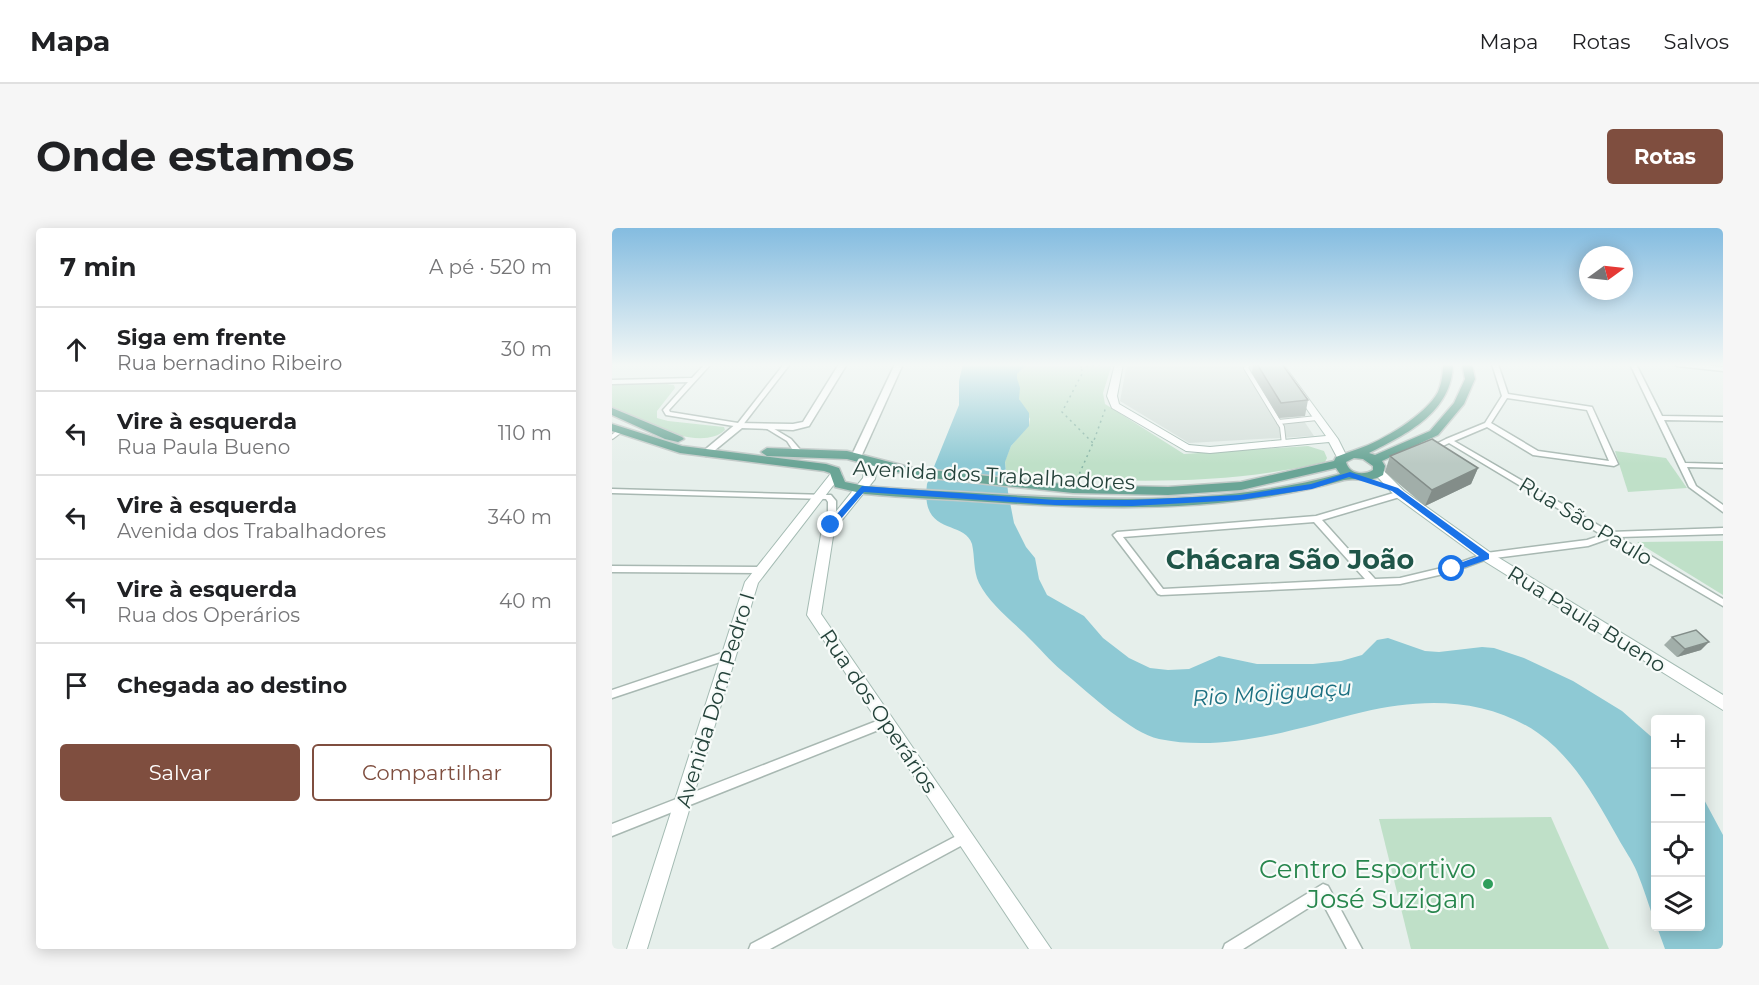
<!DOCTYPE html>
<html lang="pt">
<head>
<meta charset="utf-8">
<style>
  :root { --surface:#fff; --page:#f6f6f6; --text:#202124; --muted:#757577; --line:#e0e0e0; --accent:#7f4e3f }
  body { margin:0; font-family:Montserrat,sans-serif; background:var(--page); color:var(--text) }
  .controls { position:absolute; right:18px; bottom:18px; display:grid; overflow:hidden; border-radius:6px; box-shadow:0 3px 15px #0003 }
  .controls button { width:54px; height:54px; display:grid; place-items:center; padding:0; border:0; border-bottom:2px solid var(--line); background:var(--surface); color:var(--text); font:30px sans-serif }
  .compass { position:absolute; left:967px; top:18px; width:54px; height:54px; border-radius:50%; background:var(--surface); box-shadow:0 3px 15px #0003; rotate:75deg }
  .stop { position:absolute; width:18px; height:18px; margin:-14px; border:4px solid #1a73e8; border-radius:50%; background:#fff }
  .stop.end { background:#1a73e8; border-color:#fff; box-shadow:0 2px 6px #0008 }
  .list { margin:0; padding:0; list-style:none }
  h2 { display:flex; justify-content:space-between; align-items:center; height:78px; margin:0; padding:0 24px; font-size:26px }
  h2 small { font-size:20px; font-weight:400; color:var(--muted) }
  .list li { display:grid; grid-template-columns:39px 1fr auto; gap:18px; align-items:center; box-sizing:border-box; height:84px; padding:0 24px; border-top:2px solid var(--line) }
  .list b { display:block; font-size:22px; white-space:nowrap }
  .list p { margin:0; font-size:20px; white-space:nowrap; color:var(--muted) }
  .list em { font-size:20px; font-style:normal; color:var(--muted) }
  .actions { display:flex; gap:12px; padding:18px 24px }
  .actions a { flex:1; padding:14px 0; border:2px solid var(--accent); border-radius:6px; text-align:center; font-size:21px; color:var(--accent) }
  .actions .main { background:var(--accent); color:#fff }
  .icon { flex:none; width:33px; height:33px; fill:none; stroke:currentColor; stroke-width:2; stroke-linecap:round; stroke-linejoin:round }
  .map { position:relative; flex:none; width:1111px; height:721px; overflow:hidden; border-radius:6px }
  header { display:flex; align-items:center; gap:36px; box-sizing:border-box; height:84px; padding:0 30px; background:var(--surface); border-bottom:2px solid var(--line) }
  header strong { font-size:28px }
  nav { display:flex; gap:33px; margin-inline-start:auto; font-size:21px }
  .intro { display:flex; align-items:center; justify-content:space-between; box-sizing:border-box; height:144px; padding:0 36px }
  h1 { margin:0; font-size:42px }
  .button { padding:15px 27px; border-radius:6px; background:var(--accent); color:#fff; font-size:21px; font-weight:700 }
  main { display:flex; gap:36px; padding:0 36px }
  aside { flex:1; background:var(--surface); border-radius:6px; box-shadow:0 3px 15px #0003 }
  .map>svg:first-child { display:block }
  .built { fill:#d4dfda }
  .green { fill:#bfe0c8 }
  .water { fill:#8ec9d4 }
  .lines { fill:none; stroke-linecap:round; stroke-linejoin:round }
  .service-casing { stroke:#a8b8b2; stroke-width:6 }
  .minor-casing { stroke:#a8b8b2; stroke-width:3 }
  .tertiary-casing { stroke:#a8b8b2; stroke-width:3 }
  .secondary-casing { stroke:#a4bbb3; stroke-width:2 }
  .primary-casing { stroke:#c2cac8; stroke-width:3 }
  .path { stroke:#86b3a5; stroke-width:1.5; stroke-dasharray:2 4; stroke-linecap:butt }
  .service { stroke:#fff; stroke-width:4 }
  .minor { fill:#fff; fill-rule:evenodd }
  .tertiary { fill:#fff; fill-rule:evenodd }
  .secondary { fill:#fff; fill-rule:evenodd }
  .primary { fill:#6aa596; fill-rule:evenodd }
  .wall { fill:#a1aea9 }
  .shaded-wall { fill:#838d89 }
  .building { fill:#bbcac4; stroke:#838d89; stroke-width:1.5 }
  .route { fill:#1a73e8 }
  .leisure-dot { fill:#2e9e5b; stroke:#f7fbf9; stroke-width:2 }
  .labels { text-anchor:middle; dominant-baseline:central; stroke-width:4.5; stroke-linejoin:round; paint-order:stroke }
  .street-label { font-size:21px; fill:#24423a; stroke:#f7fbf9 }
  .water-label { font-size:22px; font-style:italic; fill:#1c6f80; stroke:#f7fbf9 }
  .near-leisure-label { font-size:26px; fill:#27864d; stroke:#f7fbf9; text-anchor:end }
  .district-label { font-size:27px; font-weight:bold; fill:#1f5548; stroke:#f7fbf9 }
</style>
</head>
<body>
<header>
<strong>Mapa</strong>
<nav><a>Mapa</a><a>Rotas</a><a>Salvos</a></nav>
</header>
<div class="intro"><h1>Onde estamos</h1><a class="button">Rotas</a></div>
<main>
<aside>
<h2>7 min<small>A pé · 520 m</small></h2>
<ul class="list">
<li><svg class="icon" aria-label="ahead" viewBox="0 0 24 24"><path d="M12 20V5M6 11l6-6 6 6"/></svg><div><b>Siga em frente</b><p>Rua bernadino Ribeiro</p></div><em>30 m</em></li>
<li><svg class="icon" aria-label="left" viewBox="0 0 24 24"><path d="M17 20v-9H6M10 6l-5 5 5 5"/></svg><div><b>Vire à esquerda</b><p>Rua Paula Bueno</p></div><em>110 m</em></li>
<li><svg class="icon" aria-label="left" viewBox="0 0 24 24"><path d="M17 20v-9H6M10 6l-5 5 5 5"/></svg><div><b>Vire à esquerda</b><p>Avenida dos Trabalhadores</p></div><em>340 m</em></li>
<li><svg class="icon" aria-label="left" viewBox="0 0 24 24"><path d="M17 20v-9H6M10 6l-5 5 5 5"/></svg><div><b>Vire à esquerda</b><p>Rua dos Operários</p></div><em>40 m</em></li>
<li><svg class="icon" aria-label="arrive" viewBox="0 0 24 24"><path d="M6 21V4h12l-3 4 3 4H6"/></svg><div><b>Chegada ao destino</b></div></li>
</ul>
<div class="actions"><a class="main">Salvar</a><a>Compartilhar</a></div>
</aside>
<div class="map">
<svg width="1111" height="721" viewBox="0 0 1111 721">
  <rect width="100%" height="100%" fill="#e6efeb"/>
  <path class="built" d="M 515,136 L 654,136 L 702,208 L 577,215 L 508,173 Z"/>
  <g class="green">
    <path d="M 415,136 L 500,136 L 491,165 L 493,176 L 572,226 L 696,218 L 712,223 L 715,230 L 713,234 C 622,256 524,255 430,249 C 418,248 406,244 394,243 L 393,233 L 399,218 L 417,197 L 418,191 L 407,171 L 405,150 L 405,146 Z"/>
    <path d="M 55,156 L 62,157 L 63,160 L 45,183 L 45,190 L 56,193 L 112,199 L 113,202 C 89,225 26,193 0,182 L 0,157 Z"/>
    <path d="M 1003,223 L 1054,230 L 1075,260 L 1016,264 Z"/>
    <path d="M 1111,313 L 1111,367 L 1025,314 Z"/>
    <path d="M 939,589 L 997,721 L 799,721 L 767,591 Z"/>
  </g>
  <g class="water">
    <path d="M 351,136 L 415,136 L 405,146 L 405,150 L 408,160 L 407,171 L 417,185 L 417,198 L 399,218 L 393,234 L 396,264 L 402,295 L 414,319 L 423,330 L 427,351 L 435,367 L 472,388 L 491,410 L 517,430 L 538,440 L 556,442 L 577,441 L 607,428 L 645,436 L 701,436 L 729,433 L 750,427 L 765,412 L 776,410 L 813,423 L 827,424 L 870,419 L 882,420 L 912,430 L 961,453 L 1010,483 L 1043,512 L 1043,695 C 1037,678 1032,661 1025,644 C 1020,632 1012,621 1006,610 C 985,573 962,530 926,505 C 874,469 809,470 751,484 C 686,500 615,525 547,511 C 519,505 478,466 455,447 C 442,437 431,424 420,413 C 403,395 378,377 367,355 C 361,342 363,329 360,316 C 352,291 308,309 315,256 L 347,177 L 347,153 Z"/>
    <path d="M 1089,566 L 1111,607 L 1111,721 L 1053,721 L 1045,699 L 1088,698 Z"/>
  </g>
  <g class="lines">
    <defs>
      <g id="service">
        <path d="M 636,136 L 634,140 L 670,199 L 672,216"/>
        <path d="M 667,194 L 705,190"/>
        <path d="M 0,209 L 8,203"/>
      </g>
      <g id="minor">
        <path d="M 93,136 L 99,136 L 57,182 L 58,184 L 126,195 L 172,136 L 178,136 L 130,198 L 128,199 L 54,187 L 51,182 L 76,154 L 0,156 L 0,152 L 80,150 Z"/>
        <path d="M 880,136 L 886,136 L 896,166 L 980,179 L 1006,236 L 1002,238 L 921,227 L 875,199 L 842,213 L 998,304 L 1111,300 L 1111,306 L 1007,309 L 1111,371 L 1111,378 L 996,311 L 976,318 L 875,331 L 840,344 L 788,356 L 549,367 L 546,366 L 501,307 L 505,304 L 704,288 L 785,264 L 791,264 L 792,266 L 791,268 L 710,292 L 763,351 L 788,350 L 838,338 L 874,325 L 975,312 L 990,307 L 837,215 L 821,223 L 815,223 L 814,221 L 834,211 L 873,195 L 890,168 ZM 895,170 L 975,182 L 997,233 L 926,223 L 879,195 ZM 702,294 L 753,351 L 551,361 L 511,309 Z"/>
        <path d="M 1018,136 L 1024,136 L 1050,188 L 1111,189 L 1111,193 L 1052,192 L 1073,235 L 1111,236 L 1111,240 L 1075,239 L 1084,258 L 1111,277 L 1111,284 L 1077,259 Z"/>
        <path d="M 1062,136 L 1077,136 L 1111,139 L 1111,143 L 1065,138 Z"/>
        <path d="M 154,196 L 179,211 L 191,225 L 190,227 L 184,227 L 175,213 L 152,199 L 151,198 Z"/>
        <path d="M 0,261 L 216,267 L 219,267 L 224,273 L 224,296 L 220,299 L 216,296 L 216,274 L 214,271 L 0,265 Z"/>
        <path d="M 0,338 L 148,339 L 152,342 L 148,345 L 0,344 Z"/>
        <path d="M 116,423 L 120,424 L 121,427 L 120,430 L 0,470 L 0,462 Z"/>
        <path d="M 275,489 L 279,491 L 280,494 L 279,497 L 0,608 L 0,596 Z"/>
        <path d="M 352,604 L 356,606 L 358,610 L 356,614 L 158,721 L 137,721 L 139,716 Z"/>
        <path d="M 711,656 L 716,658 L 750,721 L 735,721 L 709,672 L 631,721 L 611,721 L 613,716 Z"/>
      </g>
      <g id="tertiary">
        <path d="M 227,136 L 235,136 L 197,198 L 181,202 L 130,200 L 97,227 L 94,228 L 89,225 L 125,195 L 181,196 L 191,194 Z"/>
        <path d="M 283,136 L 291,136 L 249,229 L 244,232 L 241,231 L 239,229 Z"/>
      </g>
      <g id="secondary">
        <path d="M 503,136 L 511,136 L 505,168 L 507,176 L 577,217 L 598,219 L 714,208 L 663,136 L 671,136 L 726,211 L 735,229 L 730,232 L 726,231 L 717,214 L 598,225 L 574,223 L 500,180 L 495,168 Z"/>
        <path d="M 254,228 L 259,231 L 264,244 L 263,251 L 222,302 L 209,386 L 439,721 L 417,721 L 195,387 L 210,301 L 251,250 L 252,244 L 249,231 Z"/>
        <path d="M 767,241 L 771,242 L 792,263 L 879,325 L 1111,467 L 1111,482 L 869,331 L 784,269 L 761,244 Z"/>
        <path d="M 224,243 L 230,246 L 146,355 L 35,721 L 15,721 L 133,354 L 220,244 Z"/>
      </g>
      <g id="primary">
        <path d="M 831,136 L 841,136 C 840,184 795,206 757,225 L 763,227 L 818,203 L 842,175 L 853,151 L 850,136 L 860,136 L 863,151 L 852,176 L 826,207 L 770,233 L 773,238 L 771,247 C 756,256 746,249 732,252 C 615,285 496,282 376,274 C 335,271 294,270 253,266 L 223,259 L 218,245 L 212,243 L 68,225 L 0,203 L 0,196 L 70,218 L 214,236 L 227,240 L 233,254 L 253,258 C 295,262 338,263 380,266 C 497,273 614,277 728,246 L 724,240 L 629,262 L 556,267 L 461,265 L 301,248 L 235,231 L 155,228 L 149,224 L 155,220 L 235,223 L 301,240 L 461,257 L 556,259 L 629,254 L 722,233 L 724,229 C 731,226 738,224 746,221 C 770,213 814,187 826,164 C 830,154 831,146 831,136 ZM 742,230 L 751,231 L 761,238 L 761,242 C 751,248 737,246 734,234 Z"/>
        <path d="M 0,180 L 70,209 L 72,211 L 66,214 L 53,211 L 0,187 Z"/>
      </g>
    </defs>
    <use href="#service" class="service-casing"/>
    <use href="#minor" class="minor-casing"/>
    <use href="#tertiary" class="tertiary-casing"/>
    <use href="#secondary" class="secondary-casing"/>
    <use href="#primary" class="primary-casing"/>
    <g class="path">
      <path d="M 466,136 L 471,144 L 450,184 L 481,215 L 494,179"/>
      <path d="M 468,139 L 497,136"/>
      <path d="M 465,251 L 481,215"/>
    </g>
    <use href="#service" class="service"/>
    <use href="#minor" class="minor"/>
    <use href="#tertiary" class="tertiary"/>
    <use href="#secondary" class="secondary"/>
    <use href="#primary" class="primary"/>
  </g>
  <g class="wall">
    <path d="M 641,136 L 670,136 L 696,172 L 693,188 L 667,190 L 640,145 Z"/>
    <path d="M 778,228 L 866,240 L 859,256 L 813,278 L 773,244 Z"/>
    <path d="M 1060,409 L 1089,422 L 1065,429 L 1052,417 Z"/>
  </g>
  <g class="shaded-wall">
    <path d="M 866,240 L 859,256 L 813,278 L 820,262 Z"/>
    <path d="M 1097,414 L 1089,422 L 1065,429 L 1073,421 Z"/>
  </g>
  <g class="building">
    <path d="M 645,136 L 670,136 L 696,172 L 669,175 Z"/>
    <path d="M 820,211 L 866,240 L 820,262 L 778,228 Z"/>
    <path d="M 1084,402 L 1097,414 L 1073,421 L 1060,409 Z"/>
  </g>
  <linearGradient id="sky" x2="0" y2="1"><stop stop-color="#84bce0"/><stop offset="0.58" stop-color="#f4f8f6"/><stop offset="1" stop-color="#f4f8f6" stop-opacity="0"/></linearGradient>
  <rect width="1111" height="236" fill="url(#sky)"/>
  <path class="route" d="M 738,244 L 786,260 L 877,326 L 877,331 L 843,343 L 837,343 L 837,339 L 867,328 L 780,263 L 737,249 L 700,261 L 628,272 L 520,278 L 443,277 L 252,264 L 222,299 L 215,297 L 250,258 L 443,272 L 520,272 L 628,267 L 699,256 Z"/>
  <circle class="leisure-dot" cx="876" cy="656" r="6"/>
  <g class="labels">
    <g class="street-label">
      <text transform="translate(382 247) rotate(3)">Avenida dos Trabalhadores</text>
      <text transform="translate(974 293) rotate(31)">Rua São Paulo</text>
      <text transform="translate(975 391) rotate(32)">Rua Paula Bueno</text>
      <text transform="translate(103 472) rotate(-73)">Avenida Dom Pedro I</text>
      <text transform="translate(267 483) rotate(56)">Rua dos Operários</text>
    </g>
    <g class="water-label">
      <text transform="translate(660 465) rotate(-4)">Rio Mojiguaçu</text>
    </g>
    <g class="near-leisure-label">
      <text x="864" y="641">Centro Esportivo<tspan x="864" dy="30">José Suzigan</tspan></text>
    </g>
    <g class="district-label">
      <text x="678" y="331">Chácara São João</text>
    </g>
  </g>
</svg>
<div class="controls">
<button>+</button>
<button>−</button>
<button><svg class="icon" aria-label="locate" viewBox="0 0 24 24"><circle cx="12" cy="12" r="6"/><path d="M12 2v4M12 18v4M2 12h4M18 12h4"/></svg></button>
<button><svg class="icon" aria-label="layers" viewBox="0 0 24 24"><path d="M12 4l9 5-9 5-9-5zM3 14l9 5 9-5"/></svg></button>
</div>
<svg class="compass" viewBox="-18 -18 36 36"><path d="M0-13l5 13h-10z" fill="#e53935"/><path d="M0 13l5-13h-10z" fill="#757577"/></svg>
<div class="stop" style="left:840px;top:341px"></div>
<div class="stop end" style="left:219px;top:297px"></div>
</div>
</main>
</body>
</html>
